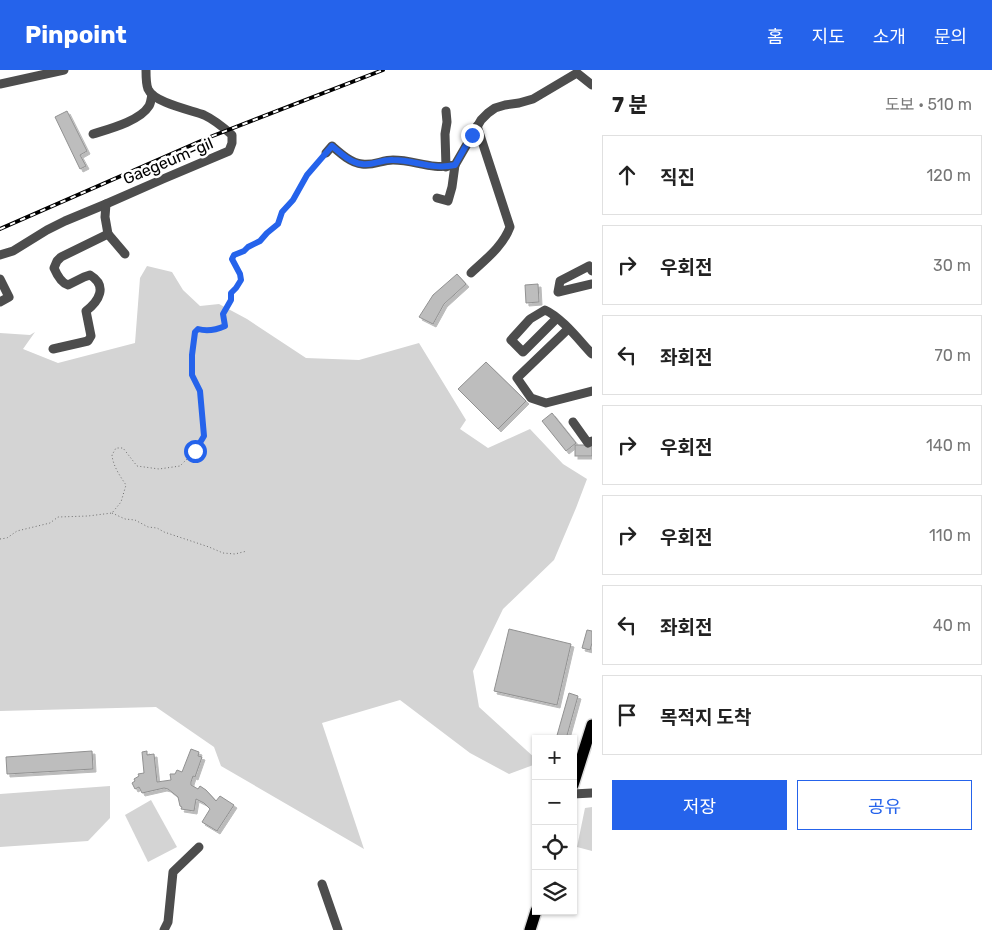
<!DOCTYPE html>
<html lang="ko">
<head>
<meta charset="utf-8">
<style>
  :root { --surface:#fff; --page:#f6f6f6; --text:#222; --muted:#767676; --line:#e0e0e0; --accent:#2563eb }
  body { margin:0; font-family:Rubik,"Noto Sans KR",sans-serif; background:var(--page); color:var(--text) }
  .controls { position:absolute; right:15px; bottom:15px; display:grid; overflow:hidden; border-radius:0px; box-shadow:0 1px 4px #0004 }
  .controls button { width:45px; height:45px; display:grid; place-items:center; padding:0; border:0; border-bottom:1px solid var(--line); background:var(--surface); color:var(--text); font:25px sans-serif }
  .stop { position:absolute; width:15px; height:15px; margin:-11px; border:4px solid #2563eb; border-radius:50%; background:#fff }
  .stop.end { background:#2563eb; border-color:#fff; box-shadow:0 1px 5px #0008 }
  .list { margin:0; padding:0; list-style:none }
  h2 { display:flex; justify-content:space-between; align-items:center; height:65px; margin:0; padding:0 20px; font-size:21px }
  h2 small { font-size:16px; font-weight:400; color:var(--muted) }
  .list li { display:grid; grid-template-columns:32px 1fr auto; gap:15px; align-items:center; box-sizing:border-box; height:80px; margin:0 10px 10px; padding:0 10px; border:1px solid var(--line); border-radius:0px }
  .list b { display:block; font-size:19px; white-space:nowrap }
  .list em { font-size:16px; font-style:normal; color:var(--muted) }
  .actions { display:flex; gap:10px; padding:15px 20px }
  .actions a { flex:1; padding:11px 0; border:1px solid var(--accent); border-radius:0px; text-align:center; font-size:18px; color:var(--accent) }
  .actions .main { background:var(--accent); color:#fff }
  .icon { flex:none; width:28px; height:28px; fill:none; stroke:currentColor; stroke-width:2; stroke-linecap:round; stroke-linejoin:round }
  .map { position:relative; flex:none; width:592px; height:860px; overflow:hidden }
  header { display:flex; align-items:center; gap:30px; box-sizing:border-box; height:70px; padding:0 25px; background:var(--accent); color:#fff }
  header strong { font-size:24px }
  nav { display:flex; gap:28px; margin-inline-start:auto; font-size:18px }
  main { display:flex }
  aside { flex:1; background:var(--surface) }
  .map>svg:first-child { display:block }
  .green { fill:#d4d4d4 }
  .building { fill:#bdbdbd; stroke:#919191; filter:url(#shadow) }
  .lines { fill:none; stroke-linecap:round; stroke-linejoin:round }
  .major-casing { stroke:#dbdbdb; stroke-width:14 }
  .path { stroke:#6f6f6f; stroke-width:1; stroke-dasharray:1 2.5; stroke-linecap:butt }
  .minor { stroke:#4d4d4d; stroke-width:9 }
  .major { stroke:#000; stroke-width:11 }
  .rail-casing { stroke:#000; stroke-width:4 }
  .rail { stroke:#fff; stroke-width:2; stroke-dasharray:5.5; stroke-linecap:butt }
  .route { stroke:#2563eb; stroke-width:6 }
  .labels { text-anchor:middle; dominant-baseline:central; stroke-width:5; stroke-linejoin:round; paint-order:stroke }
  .street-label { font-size:16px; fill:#000; stroke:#fff }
</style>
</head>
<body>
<header>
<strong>Pinpoint</strong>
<nav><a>홈</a><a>지도</a><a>소개</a><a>문의</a></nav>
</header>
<main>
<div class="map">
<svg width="592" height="860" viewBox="0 0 592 860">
  <defs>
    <filter id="shadow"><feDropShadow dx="3" dy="3" stdDeviation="0" flood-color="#0004"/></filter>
  </defs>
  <rect width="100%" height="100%" fill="#fff"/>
  <g class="green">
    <path d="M 147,196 L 172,202 L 183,220 L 200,236 L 219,234 L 247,249 L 306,288 L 359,290 L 419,273 L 466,350 L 460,359 L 488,378 L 530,359 L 563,394 L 587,409 L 576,438 L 554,490 L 503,539 L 473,601 L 479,637 L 536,689 L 536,694 L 509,704 L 470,683 L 400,630 L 322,653 L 364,779 L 221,696 L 214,677 L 156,637 L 0,641 L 0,263 L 30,265 L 35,262 L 23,279 L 58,293 L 135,273 L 140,208 Z"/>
    <path d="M 110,716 L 110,748 L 88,771 L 0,777 L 0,724 Z"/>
    <path d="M 151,730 L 177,777 L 148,792 L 125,745 Z"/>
    <path d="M 592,737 L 592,781 L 577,777 L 585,738 Z"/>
  </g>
  <g class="building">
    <path d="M 67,41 L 87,81 L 80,85 L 86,96 L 80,99 L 55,47 Z"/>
    <path d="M 457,204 L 466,214 L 444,234 L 433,254 L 419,247 L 433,225 Z"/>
    <path d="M 538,214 L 539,232 L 526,233 L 525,215 Z"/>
    <path d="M 486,292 L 526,331 L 498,359 L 458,319 Z"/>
    <path d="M 552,343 L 576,373 L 566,381 L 542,351 Z"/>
    <rect x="575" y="375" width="17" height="11"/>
    <path d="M 509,559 L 571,574 L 557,635 L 494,621 Z"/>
    <path d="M 587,560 L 592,561 L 592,573 L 590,580 L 582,578 Z"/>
    <path d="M 569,623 L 578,626 L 566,669 L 556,669 Z"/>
    <path d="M 191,679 L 199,682 L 198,686 L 202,687 L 195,707 L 193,706 L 191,712 L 191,715 L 198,719 L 200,716 L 206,720 L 216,731 L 220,726 L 234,735 L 217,761 L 202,752 L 210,739 L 204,733 L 196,729 L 194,741 L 181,739 L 182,737 L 180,736 L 178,727 L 168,719 L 164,718 L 142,723 L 139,717 L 135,719 L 132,713 L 135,711 L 134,709 L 139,706 L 138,704 L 144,703 L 142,682 L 147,681 L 147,685 L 154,684 L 157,712 L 171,710 L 170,704 L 175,704 L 177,700 L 182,702 Z"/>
    <path d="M 92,681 L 93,699 L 7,704 L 6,687 Z"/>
  </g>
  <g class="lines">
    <defs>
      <g id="major">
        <path d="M 573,715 L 592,655"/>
        <path d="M 530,860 L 536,841"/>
      </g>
    </defs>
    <use href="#major" class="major-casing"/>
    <g class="path">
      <path d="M 112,443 L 125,449 L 135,450 L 148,457 L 157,458 L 164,462 L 209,477 L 223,483 L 235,484 L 247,481"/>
      <path d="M 0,469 L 7,468 L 17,461 L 50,453 L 58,447 L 88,446 L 112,443 L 121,432 L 126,415 C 120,406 113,396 112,385 L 116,378 L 123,378 L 137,396 L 159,399 L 180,396 L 195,381 L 204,366 L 200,321 L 192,305 L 192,285 L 195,262 L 198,259 C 208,262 216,260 225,256 L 223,244 L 231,230 L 231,223 L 236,218 L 241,210 L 240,205 L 232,189 L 233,185 L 245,181 L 249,177 L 260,171 L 267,163 L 278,154 L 282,142 L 293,129 L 307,105 L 320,89"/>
    </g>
    <g class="minor">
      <path d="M 0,14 L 64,0"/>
      <path d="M 93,64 C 109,59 140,51 149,36 C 151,33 151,28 152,25"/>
      <path d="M 326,83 L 332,76 C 340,83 351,93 362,94 C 373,96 382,90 393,90 C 416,90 430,100 455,95 L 481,50 L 488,43 L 495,38 L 505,35 L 519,33 L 533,29 L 577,3 L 592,15"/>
      <path d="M 446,97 L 445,64 L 447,52 L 446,41"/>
      <path d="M 437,128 L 448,131 L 452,117 L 455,95"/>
      <path d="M 108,164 L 125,184"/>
      <path d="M 0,185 L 13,181 L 47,160 L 65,151 L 106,134 L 163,109 L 229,81 L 232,73 L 232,65 C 223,57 215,50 204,45 C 191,40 154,33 148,19 C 146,14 146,6 146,0"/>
      <path d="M 592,201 L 589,196 L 560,211 L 558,222 L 592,214"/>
      <path d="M 471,203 C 486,189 503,176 510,157 L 477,56"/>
      <path d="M 0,209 L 9,227 L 0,232"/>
      <path d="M 557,248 L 523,282 L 511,270 L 530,249 L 545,240 C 561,247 579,270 592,284"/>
      <path d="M 568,259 L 517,308 L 531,328 L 546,333 L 592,321"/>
      <path d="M 53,279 L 88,271 L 91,266 L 86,241 C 99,231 108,216 90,205 L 84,207 L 68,215 C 61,213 57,205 54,198 L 57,191 L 61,187 L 108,164 L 105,147 L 106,134"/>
      <path d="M 573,352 L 588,373 L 592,371"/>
      <path d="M 573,724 L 592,723"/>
      <path d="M 322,814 L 338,860"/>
      <path d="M 164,860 L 168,852 L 173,802 L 199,777"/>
    </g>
    <use href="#major" class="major"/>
    <defs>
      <path id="rail" d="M 0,159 L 210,67 L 383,0"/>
    </defs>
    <use href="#rail" class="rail-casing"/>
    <use href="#rail" class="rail"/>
  </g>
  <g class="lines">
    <path class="route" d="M 195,381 L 204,366 L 200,321 L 192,305 L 192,285 L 195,262 L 198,259 C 208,262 216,260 225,256 L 223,244 L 231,230 L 231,223 L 236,218 L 241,210 L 240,204 L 232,189 L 234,185 L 244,181 L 248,177 L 260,171 L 267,163 L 278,154 L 282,142 L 293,130 L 307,105 L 332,76 C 340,83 351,93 362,94 C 373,96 382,89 393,90 C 415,90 431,100 455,95 L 472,65"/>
  </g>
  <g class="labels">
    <g class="street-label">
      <text transform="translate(168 91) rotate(-23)">Gaegeum-gil</text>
    </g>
  </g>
</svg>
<div class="controls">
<button>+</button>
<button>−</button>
<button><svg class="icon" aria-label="locate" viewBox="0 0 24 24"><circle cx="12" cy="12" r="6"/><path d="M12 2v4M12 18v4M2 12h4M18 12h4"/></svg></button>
<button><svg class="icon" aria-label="layers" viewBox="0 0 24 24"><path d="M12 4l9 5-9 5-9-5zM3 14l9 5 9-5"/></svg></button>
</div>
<div class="stop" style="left:195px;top:381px"></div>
<div class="stop end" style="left:472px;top:65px"></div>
</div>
<aside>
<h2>7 분<small>도보 · 510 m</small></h2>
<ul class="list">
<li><svg class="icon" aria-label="ahead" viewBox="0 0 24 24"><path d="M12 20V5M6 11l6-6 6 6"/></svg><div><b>직진</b></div><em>120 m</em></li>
<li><svg class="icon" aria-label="right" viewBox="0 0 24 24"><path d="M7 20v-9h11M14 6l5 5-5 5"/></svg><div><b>우회전</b></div><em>30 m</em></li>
<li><svg class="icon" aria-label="left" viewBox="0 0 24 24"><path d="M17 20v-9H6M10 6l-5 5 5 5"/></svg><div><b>좌회전</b></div><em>70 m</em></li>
<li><svg class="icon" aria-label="right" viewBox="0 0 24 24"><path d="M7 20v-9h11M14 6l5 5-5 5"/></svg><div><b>우회전</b></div><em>140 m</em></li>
<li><svg class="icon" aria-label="right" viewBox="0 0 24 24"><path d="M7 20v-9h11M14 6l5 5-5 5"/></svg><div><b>우회전</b></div><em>110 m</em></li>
<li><svg class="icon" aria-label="left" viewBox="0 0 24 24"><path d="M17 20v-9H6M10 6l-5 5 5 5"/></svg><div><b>좌회전</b></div><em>40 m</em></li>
<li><svg class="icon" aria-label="arrive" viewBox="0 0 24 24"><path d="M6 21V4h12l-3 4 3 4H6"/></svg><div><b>목적지 도착</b></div></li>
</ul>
<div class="actions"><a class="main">저장</a><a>공유</a></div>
</aside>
</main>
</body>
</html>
